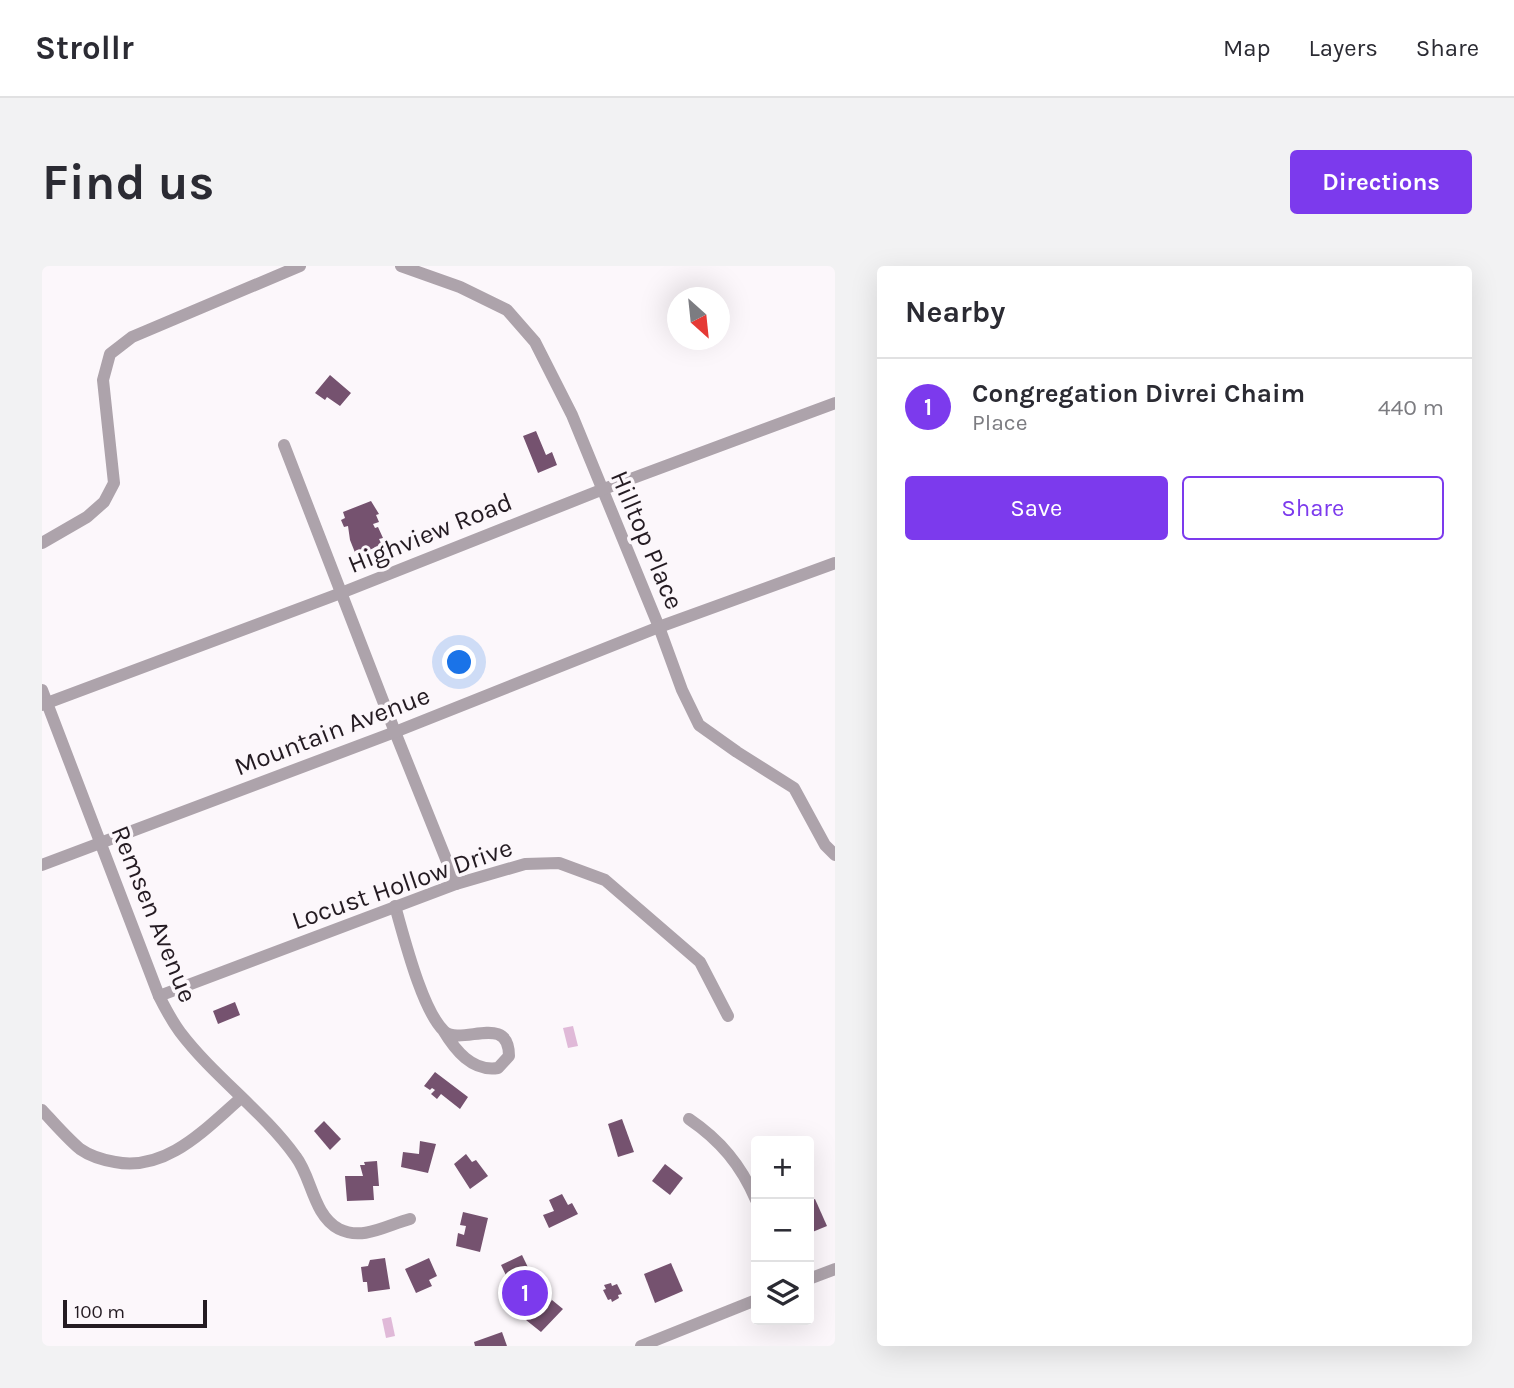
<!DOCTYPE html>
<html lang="en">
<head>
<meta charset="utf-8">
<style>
  :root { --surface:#fff; --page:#f2f2f3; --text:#2b2b33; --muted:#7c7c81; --line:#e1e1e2; --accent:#7c3aed }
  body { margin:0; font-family:Karla,sans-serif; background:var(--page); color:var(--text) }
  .controls { position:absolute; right:21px; bottom:21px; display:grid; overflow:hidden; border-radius:7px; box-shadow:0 7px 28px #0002 }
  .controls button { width:63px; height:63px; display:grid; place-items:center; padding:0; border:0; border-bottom:2px solid var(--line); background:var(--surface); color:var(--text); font:35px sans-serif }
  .compass { position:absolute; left:625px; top:21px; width:63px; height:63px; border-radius:50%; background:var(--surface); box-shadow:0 7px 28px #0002; rotate:153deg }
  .scale { position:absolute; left:21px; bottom:18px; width:144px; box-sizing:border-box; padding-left:7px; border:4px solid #241b22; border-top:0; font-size:19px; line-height:24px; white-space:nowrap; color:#241b22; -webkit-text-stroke:5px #fcf7fb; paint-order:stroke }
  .you { position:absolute; left:418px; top:397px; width:24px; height:24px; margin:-18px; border:5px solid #fff; border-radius:50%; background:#1a73e8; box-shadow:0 0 0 10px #1a73e833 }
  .badge { display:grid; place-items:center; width:46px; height:46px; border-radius:50%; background:var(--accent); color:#fff; font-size:23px; font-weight:700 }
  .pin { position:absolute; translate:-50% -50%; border:4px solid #fff; box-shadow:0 2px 7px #0006 }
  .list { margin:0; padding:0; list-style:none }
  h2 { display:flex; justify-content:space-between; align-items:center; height:91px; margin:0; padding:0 28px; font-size:30px }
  h2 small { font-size:23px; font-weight:400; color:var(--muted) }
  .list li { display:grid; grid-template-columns:46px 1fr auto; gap:21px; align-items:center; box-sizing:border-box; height:98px; padding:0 28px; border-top:2px solid var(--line) }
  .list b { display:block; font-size:26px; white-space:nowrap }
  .list p { margin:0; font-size:23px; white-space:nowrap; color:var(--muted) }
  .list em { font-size:23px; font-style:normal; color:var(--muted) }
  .actions { display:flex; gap:14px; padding:21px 28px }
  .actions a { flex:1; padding:16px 0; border:2px solid var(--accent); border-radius:7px; text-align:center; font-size:24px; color:var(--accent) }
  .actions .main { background:var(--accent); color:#fff }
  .icon { flex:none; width:38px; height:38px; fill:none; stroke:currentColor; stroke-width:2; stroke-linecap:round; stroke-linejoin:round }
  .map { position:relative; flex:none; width:793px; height:1080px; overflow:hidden; border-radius:7px }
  header { display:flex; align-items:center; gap:42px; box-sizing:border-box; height:98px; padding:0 35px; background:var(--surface); border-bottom:2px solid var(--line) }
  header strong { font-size:33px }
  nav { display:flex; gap:38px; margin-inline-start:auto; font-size:24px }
  .intro { display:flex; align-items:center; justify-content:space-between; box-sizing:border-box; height:168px; padding:0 42px }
  h1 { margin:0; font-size:49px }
  .button { padding:18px 32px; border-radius:7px; background:var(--accent); color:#fff; font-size:24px; font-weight:700 }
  main { display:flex; gap:42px; padding:0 42px }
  aside { flex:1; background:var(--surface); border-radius:7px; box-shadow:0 7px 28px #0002 }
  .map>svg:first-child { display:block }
  .water { fill:#e0b9d8 }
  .building { fill:#75526f }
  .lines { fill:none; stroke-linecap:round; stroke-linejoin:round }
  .minor { stroke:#ada3ab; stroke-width:12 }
  .labels { text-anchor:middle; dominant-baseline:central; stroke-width:7; stroke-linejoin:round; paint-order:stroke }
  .street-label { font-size:26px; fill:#241b22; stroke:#fcf7fb }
</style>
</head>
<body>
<header>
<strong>Strollr</strong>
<nav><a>Map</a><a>Layers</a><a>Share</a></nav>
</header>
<div class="intro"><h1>Find us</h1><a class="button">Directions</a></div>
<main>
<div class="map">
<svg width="793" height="1080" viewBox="0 0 793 1080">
  <rect width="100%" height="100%" fill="#fcf7fb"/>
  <g class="water">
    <path d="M 531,760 L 536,780 L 526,782 L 521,762 Z"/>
    <path d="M 349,1051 L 353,1070 L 344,1072 L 340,1053 Z"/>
  </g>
  <g class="building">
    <path d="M 288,109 L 309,127 L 298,140 L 285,131 L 283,134 L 273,127 Z"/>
    <path d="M 494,165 L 504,189 L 510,186 L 515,199 L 496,207 L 481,170 Z"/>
    <path d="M 329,235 L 337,248 L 334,249 L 337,256 L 331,258 L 333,262 L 336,261 L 341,272 L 337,273 L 340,279 L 314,289 L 308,274 L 306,260 L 302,261 L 299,254 L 303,252 L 301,246 Z"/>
    <path d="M 193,736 L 198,749 L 176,758 L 171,745 Z"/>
    <path d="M 393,806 L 426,831 L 418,843 L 399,828 L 395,833 L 389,828 L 393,824 L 390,822 L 388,824 L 382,820 Z"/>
    <path d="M 580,853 L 592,886 L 576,891 L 566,858 Z"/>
    <path d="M 282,855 L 299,873 L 288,884 L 272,865 Z"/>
    <path d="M 378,875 L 394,878 L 386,907 L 359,901 L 361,886 L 377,888 Z"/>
    <path d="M 424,888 L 430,896 L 434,894 L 446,910 L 428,923 L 412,898 Z"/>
    <path d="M 335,895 L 337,920 L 331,920 L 332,934 L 305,935 L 303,910 L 321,910 L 318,899 L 323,899 L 322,896 Z"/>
    <path d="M 623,898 L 641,912 L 628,929 L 610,915 Z"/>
    <path d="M 520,928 L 526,939 L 530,937 L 536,948 L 507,962 L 501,949 L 512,945 L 507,934 Z"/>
    <path d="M 773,933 L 785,960 L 768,967 L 767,935 Z"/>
    <path d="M 421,946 L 446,952 L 438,986 L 414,980 L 416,967 L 422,969 L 424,960 L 418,959 Z"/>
    <path d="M 480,989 L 497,1024 L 493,1029 L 505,1040 L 510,1034 L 521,1043 L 499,1066 L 484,1054 L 490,1047 L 476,1034 L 459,999 Z"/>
    <path d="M 343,992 L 348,1023 L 326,1026 L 325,1016 L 321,1016 L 319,1001 L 326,1000 L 328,994 Z"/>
    <path d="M 387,992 L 395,1010 L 387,1014 L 390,1020 L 374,1027 L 363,1003 Z"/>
    <path d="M 629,997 L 641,1025 L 613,1037 L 602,1008 Z"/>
    <path d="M 569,1017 L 570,1020 L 575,1018 L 580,1028 L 576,1029 L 577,1032 L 570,1036 L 569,1033 L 566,1034 L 561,1024 L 564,1023 L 562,1019 Z"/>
    <path d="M 460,1066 L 465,1080 L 433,1080 L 432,1076 Z"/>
  </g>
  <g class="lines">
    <g class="minor">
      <path d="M 359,0 L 418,21 L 465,44 L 493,76 L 530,149 L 617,361 L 640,424 L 657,459 L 695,486 L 752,522 L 783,579 L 793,589"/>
      <path d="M 242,179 L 353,466 L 414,618"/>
      <path d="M 0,277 L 45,251 L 62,236 L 72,217 L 61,114 L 68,88 L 90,71 L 258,0"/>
      <path d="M 0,424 L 117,730 C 123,742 130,755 138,766 C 172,811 221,845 254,891 C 270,912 271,949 297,963 C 321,975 345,959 368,953"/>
      <path d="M 0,439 L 299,327 L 559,224 L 793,137"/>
      <path d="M 0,599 L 353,466 L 617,361 L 793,297"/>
      <path d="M 353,640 C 362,671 380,744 402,765 C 419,781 467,746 467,790 L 456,802 C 430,806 413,784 401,764"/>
      <path d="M 117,730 L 414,618 L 483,598 L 517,597 L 563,614 L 658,696 L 686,750"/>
      <path d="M 0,844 C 12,857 24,871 38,883 C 48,890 61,894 73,896 C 125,906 164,862 199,832"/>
      <path d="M 647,853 C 678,874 699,899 714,934"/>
      <path d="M 767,1013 L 793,1003"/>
      <path d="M 599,1080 L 714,1034"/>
    </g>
  </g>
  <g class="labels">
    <g class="street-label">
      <text transform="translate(388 267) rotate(-22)">Highview Road</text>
      <text transform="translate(605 274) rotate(67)">Hilltop Place</text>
      <text transform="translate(290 465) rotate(-21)">Mountain Avenue</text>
      <text transform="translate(360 618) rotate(-19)">Locust Hollow Drive</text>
      <text transform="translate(112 648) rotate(68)">Remsen Avenue</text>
    </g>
  </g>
</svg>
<div class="controls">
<button>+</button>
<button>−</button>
<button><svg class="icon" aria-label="layers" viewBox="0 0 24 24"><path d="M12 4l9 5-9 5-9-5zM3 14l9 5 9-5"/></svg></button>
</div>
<svg class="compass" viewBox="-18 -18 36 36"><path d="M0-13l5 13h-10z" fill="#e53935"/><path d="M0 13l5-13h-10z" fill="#7c7c81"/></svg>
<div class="scale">100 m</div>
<div class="you"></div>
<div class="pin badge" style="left:483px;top:1027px">1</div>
</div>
<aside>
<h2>Nearby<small></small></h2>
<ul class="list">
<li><span class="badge">1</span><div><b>Congregation Divrei Chaim</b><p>Place</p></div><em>440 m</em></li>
</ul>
<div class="actions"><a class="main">Save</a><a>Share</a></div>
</aside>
</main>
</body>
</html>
